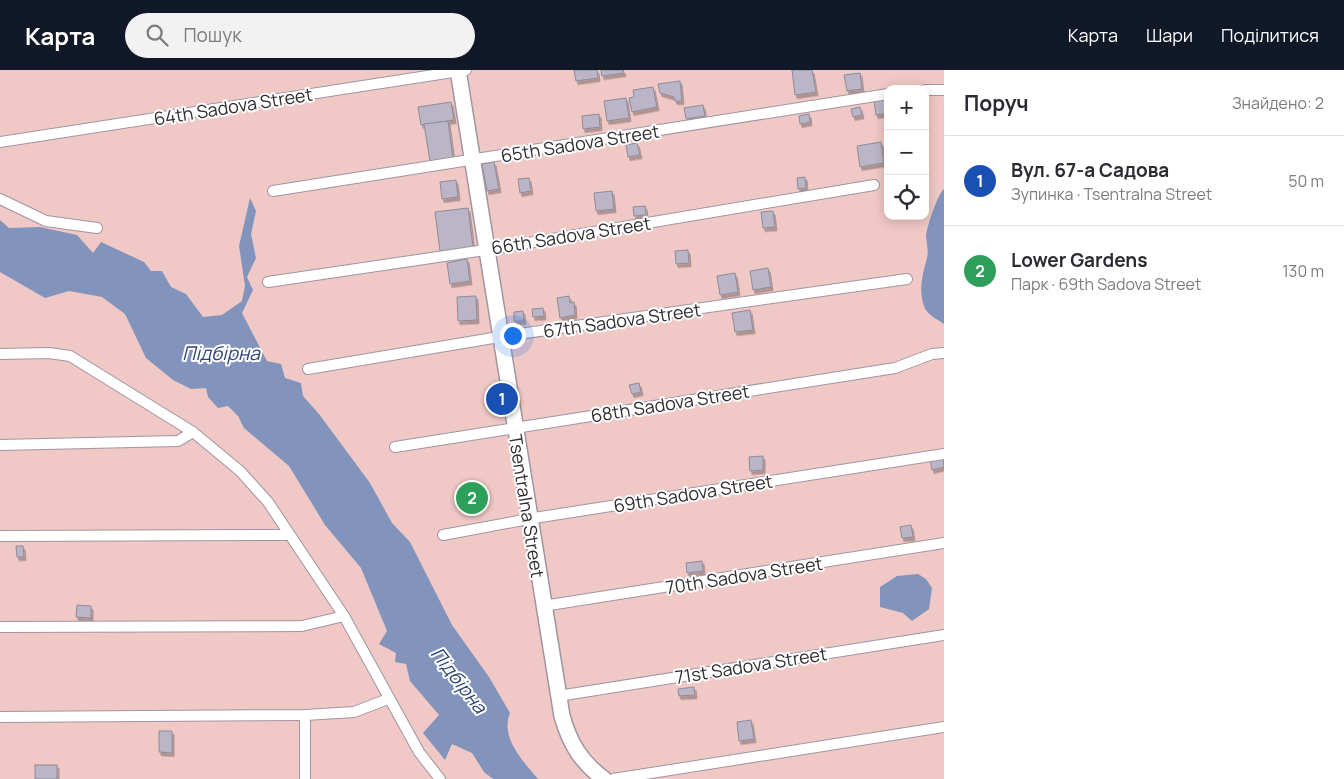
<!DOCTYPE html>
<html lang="uk">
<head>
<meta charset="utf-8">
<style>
  :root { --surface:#fff; --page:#f2f2f3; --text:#2b2b33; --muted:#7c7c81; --line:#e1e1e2; --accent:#111827 }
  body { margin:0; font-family:Manrope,sans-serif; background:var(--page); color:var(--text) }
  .controls { position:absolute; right:15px; top:15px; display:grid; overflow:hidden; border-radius:10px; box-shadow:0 2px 12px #0003 }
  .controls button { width:45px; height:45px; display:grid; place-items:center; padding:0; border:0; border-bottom:1px solid var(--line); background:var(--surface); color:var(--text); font:25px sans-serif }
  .you { position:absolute; left:512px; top:265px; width:18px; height:18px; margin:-12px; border:4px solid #fff; border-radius:50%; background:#1a73e8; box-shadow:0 0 0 8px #1a73e833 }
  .badge { display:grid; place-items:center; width:32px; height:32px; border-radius:50%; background:var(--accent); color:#fff; font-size:16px; font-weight:700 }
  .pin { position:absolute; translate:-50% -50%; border:2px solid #fff; box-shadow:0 1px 5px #0006 }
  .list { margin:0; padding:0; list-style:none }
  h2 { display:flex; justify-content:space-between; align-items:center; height:65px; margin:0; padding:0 20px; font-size:21px }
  h2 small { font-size:16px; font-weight:400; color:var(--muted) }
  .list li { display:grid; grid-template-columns:32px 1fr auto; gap:15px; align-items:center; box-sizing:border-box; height:90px; padding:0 20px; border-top:1px solid var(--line) }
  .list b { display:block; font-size:19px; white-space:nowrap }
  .list p { margin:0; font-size:16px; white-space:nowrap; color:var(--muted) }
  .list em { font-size:16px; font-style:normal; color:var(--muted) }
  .icon { flex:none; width:28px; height:28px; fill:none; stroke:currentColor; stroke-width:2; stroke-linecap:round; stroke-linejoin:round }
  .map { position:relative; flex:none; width:944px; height:709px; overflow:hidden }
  header { display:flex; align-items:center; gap:30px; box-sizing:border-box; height:70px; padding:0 25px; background:var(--accent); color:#fff }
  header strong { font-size:24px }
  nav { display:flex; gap:28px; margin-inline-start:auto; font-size:18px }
  .search { width:350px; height:45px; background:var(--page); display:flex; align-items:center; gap:12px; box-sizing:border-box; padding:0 18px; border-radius:28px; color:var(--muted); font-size:19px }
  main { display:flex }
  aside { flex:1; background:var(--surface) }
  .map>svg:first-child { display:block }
  .green { fill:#f0c8c5; fill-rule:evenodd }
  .water { fill:#8294bc }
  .building { fill:#bab6c7; stroke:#8d8a9a; filter:url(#shadow) }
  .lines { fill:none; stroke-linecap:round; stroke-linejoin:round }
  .street-casing { stroke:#a195a2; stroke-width:12 }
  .secondary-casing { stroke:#a195a2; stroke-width:18 }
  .street { stroke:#fff; stroke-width:10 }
  .secondary { stroke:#fff; stroke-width:15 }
  .labels { text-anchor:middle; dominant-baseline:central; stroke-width:4; stroke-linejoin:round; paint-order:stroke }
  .street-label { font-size:18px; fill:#302c31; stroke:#fff }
  .water-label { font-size:19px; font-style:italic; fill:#2d4276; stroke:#fff }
</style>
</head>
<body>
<header>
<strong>Карта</strong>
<div class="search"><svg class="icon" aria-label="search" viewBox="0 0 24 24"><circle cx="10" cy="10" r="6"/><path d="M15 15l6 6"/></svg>Пошук</div>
<nav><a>Карта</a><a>Шари</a><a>Поділитися</a></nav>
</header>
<main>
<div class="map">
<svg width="944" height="709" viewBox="0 0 944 709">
  <defs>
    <filter id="shadow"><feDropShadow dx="2" dy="3.5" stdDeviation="0" flood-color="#0004"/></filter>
  </defs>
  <rect width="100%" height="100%" fill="#eaddeb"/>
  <path class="green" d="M 0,0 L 944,0 L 944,709 L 0,709 ZM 888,19 L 925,19 L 925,146 L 888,146 Z"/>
  <g class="water">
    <path d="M 944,119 L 944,254 C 937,249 927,245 924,236 C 918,220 923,203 927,188 C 929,180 926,172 926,165 C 927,157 938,123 944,119 Z"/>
    <path d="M 250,128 L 256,141 L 251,164 L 256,188 L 247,207 L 253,220 L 242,243 L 267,291 L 281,294 L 285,308 L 301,313 L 303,326 L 319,344 L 370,413 L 392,453 L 410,472 L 452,555 L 489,607 L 510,643 C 500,668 523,691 538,709 L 493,709 L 484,702 L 472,683 L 452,674 L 445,690 L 423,663 L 439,645 L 410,611 L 406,594 L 395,592 L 396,583 L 379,574 L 387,561 L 361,498 L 325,455 L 289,396 L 244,358 L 238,346 L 228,336 L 218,338 L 208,327 L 206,318 L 191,319 L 173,310 L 146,288 L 125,244 L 102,227 L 69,221 L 45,228 L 0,202 L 0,150 L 9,158 L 40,157 L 77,165 L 93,183 L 101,172 L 144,192 L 151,201 L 162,201 L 171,217 L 186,224 L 203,247 L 222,245 L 242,231 L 245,216 L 239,176 Z"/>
    <path d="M 918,504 L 926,509 L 932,518 L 929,539 L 912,551 L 903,543 L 880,537 L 880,517 L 897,506 Z"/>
  </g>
  <g class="building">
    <path d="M 574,0 L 597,0 L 598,8 L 576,11 Z"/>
    <path d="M 601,0 L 623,0 L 624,3 L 602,6 Z"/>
    <path d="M 792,0 L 812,0 L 816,22 L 795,25 Z"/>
    <path d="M 860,3 L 862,19 L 847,21 L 844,5 Z"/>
    <path d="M 680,11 L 682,31 L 675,31 L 674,27 L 660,23 L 658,14 Z"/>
    <path d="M 653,17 L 657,37 L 632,42 L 629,28 L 634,27 L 633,20 Z"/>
    <path d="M 626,28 L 629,48 L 607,51 L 604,31 Z"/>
    <path d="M 886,29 L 888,43 L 876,45 L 874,31 Z"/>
    <path d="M 451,32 L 454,50 L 421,55 L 418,37 Z"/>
    <path d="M 703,35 L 705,46 L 686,49 L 684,38 Z"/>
    <path d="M 860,37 L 862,45 L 853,47 L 851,39 Z"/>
    <path d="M 599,44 L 600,57 L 583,59 L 582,46 Z"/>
    <path d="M 809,44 L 810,52 L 800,54 L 799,46 Z"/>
    <path d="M 448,51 L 453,88 L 430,91 L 424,54 Z"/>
    <path d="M 881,72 L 884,93 L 860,97 L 857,76 Z"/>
    <path d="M 637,73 L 640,85 L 628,87 L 626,75 Z"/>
    <path d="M 494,92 L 499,119 L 487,121 L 482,94 Z"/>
    <path d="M 805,107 L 806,118 L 798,119 L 797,108 Z"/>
    <path d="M 529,108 L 531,121 L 520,123 L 518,109 Z"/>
    <path d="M 456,110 L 458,127 L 442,129 L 440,112 Z"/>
    <path d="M 612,121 L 614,139 L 596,141 L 594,123 Z"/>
    <path d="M 645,136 L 646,145 L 634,146 L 633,137 Z"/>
    <path d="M 468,138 L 473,177 L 440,181 L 435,142 Z"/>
    <path d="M 773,141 L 775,157 L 763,158 L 761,142 Z"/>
    <path d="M 688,180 L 689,193 L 676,194 L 675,181 Z"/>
    <path d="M 467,189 L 470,211 L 450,214 L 447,193 Z"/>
    <path d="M 768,198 L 771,217 L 753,220 L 750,201 Z"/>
    <path d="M 735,203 L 738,222 L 720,225 L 717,206 Z"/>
    <path d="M 476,226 L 477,250 L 458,251 L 457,227 Z"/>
    <path d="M 569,226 L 570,233 L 574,232 L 575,245 L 560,248 L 557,228 Z"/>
    <path d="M 543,238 L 544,246 L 533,247 L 532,239 Z"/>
    <path d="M 750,240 L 753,260 L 735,262 L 732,243 Z"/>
    <path d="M 523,241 L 524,251 L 514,251 L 514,242 Z"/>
    <path d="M 639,313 L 641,322 L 632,324 L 629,315 Z"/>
    <path d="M 763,386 L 763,400 L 750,401 L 749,387 Z"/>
    <path d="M 943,388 L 944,397 L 932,400 L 930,390 Z"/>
    <path d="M 911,455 L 913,467 L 902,468 L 900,457 Z"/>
    <path d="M 16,476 L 23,476 L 24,487 L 17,487 Z"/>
    <path d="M 702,491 L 703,501 L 687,503 L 686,493 Z"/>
    <path d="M 77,535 L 91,536 L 91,548 L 76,547 Z"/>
    <path d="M 694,617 L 695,625 L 679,626 L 678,619 Z"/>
    <path d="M 751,650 L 754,669 L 739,671 L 737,652 Z"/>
    <path d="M 159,661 L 172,661 L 172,683 L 159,682 Z"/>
    <rect x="35" y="695" width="22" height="14"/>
  </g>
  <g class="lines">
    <defs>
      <g id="street">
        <path d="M 925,20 L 944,20"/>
        <path d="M 0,72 L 466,0"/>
        <path d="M 273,121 L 888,24"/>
        <path d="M 0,129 L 46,151 L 97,158"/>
        <path d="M 268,212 L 492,179 L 874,115"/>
        <path d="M 0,284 L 49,283 L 70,286 L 193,362 L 240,401 L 268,432 L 344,546 L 419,682 L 440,709"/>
        <path d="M 308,299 L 505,266 L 907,209"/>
        <path d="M 0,375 L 178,371 L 193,362"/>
        <path d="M 395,377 L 895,298 L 932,284 L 944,283"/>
        <path d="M 443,465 L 534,448 L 944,384"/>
        <path d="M 0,466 L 289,465"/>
        <path d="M 543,536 L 944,473"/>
        <path d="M 0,557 L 302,556 L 344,546"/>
        <path d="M 558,626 L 944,565"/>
        <path d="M 305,645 L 305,709"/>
        <path d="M 0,647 L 305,645 L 354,642 L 388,629"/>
        <path d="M 613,709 L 944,657"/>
      </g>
      <path id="secondary" d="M 458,0 L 562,646 C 570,674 581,692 604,709"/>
    </defs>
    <use href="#street" class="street-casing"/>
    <use href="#secondary" class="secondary-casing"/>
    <use href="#street" class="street"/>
    <use href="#secondary" class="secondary"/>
  </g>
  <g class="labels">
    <g class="street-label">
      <text transform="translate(233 36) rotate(-9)">64th Sadova Street</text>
      <text transform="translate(580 73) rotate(-9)">65th Sadova Street</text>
      <text transform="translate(571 165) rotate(-9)">66th Sadova Street</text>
      <text transform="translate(622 250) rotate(-8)">67th Sadova Street</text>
      <text transform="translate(670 333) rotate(-9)">68th Sadova Street</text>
      <text transform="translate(693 423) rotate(-9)">69th Sadova Street</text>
      <text transform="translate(527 436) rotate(81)">Tsentralna Street</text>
      <text transform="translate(744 505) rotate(-9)">70th Sadova Street</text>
      <text transform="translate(751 595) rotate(-9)">71st Sadova Street</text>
    </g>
    <g class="water-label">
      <text x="221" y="283">Підбірна</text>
      <text transform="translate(459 610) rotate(52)">Підбірна</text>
    </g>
  </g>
</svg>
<div class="controls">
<button>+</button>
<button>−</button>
<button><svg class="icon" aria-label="locate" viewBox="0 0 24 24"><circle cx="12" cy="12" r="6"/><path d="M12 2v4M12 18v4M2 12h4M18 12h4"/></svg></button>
</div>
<div class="you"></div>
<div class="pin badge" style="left:502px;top:329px;background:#1a4fb4">1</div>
<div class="pin badge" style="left:472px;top:428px;background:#2e9e5b">2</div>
</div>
<aside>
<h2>Поруч<small>Знайдено: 2</small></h2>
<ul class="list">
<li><span class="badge" style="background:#1a4fb4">1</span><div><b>Вул. 67-а Садова</b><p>Зупинка · Tsentralna Street</p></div><em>50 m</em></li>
<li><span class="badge" style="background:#2e9e5b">2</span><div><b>Lower Gardens</b><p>Парк · 69th Sadova Street</p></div><em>130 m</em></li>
</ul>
</aside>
</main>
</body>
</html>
